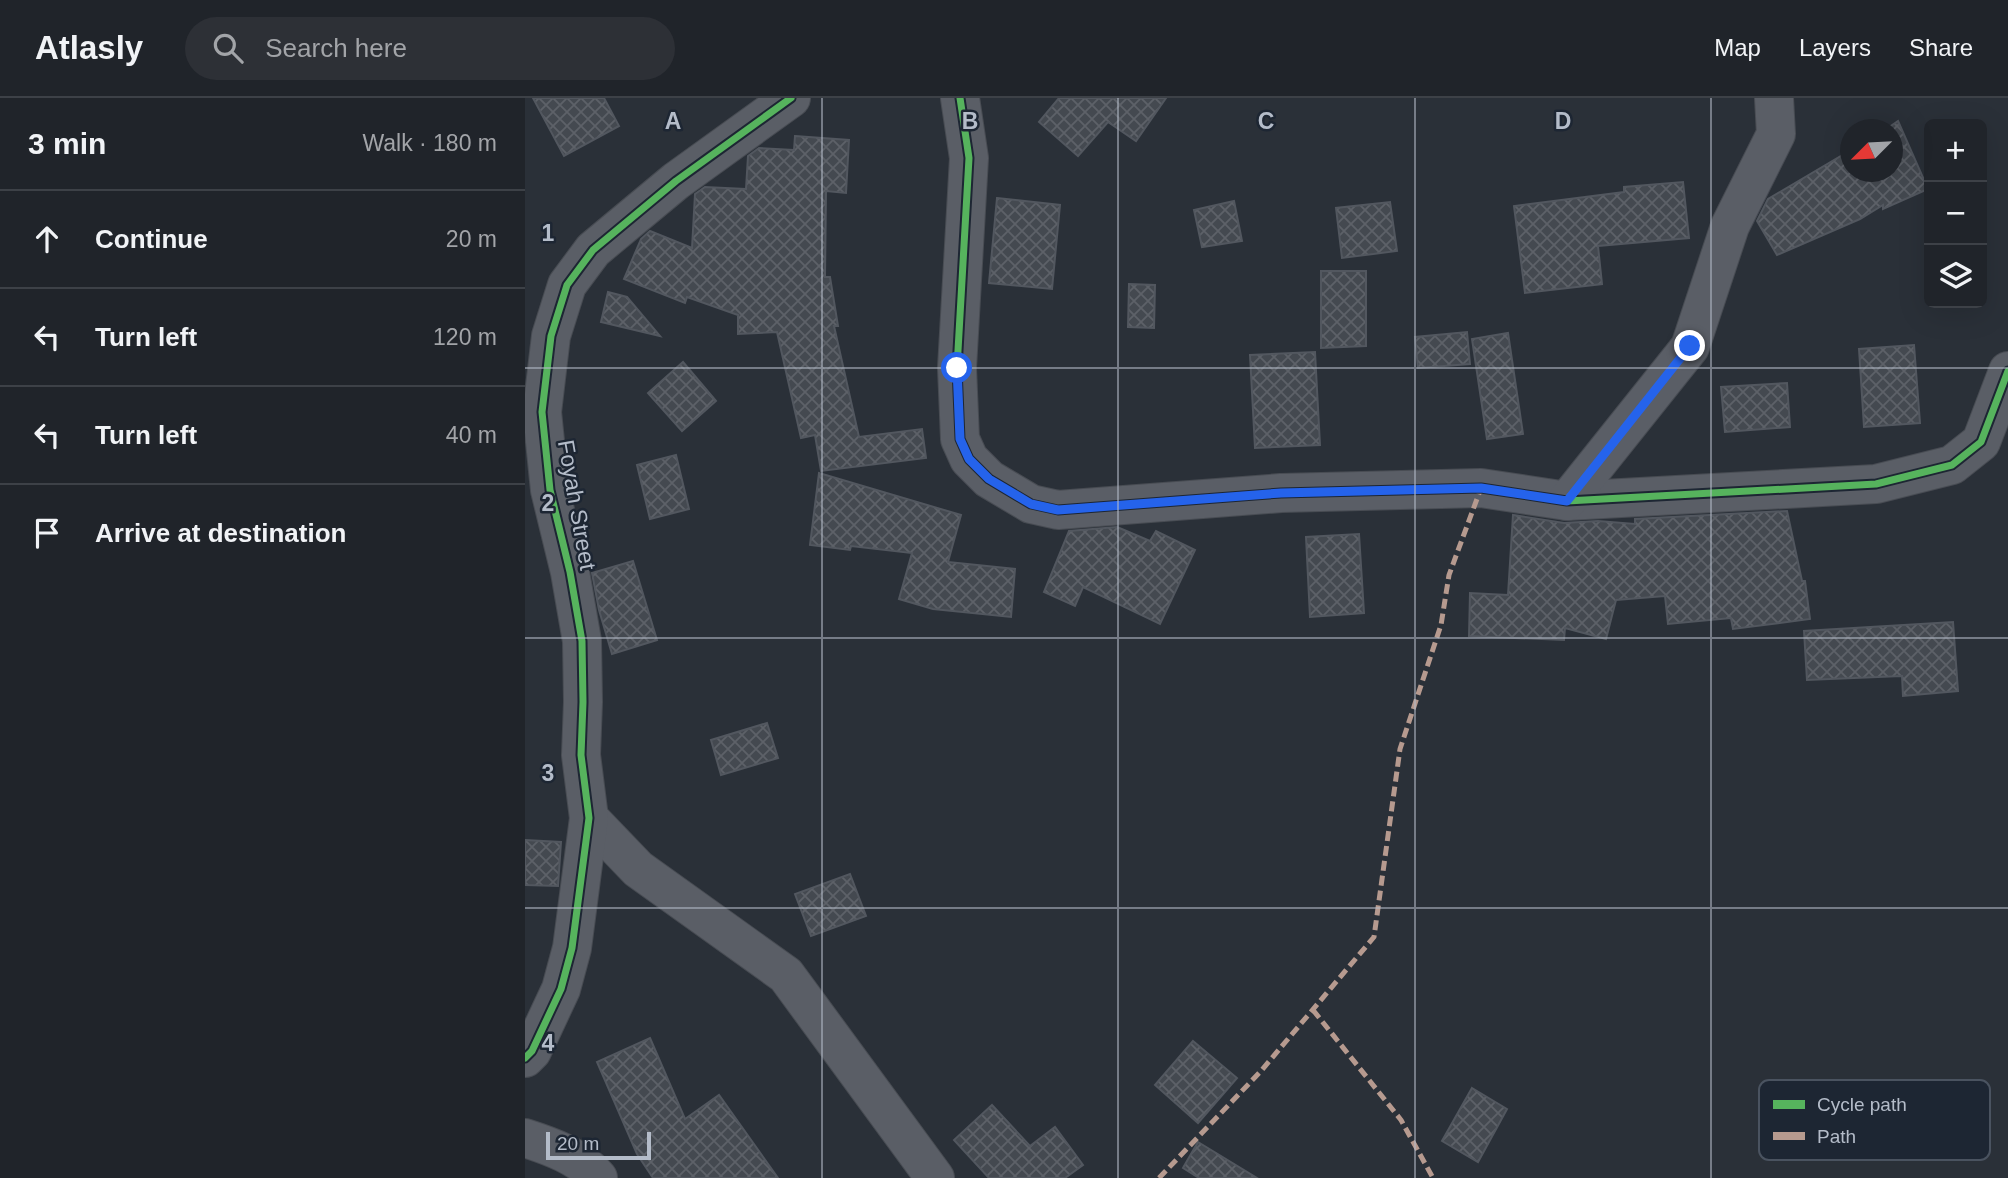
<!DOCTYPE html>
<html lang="en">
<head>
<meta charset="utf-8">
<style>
  :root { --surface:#20242a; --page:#2d3036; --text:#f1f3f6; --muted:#a2a4a8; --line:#3d4147 }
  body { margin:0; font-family:Helvetica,sans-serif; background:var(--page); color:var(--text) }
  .controls { position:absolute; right:21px; top:21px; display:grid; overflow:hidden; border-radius:10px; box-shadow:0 7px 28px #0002 }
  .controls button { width:63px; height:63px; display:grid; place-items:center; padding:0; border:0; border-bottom:2px solid var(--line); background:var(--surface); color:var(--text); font:35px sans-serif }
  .compass { position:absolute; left:1315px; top:21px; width:63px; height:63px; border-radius:50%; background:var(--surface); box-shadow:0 7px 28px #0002; rotate:246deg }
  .scale { position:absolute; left:21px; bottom:18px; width:105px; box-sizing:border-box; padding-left:7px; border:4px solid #b4bcc9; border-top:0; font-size:19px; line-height:24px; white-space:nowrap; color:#b4bcc9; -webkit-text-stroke:5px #1d2633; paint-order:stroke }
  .stop { position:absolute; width:21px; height:21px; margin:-16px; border:5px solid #2563eb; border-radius:50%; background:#fff }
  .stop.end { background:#2563eb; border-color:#fff; box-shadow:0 2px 7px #0008 }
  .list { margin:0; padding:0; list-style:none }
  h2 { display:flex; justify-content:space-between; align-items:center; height:91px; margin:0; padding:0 28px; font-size:30px }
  h2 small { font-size:23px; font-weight:400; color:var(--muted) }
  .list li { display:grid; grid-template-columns:46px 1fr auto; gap:21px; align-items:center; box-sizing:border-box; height:98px; padding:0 28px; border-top:2px solid var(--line) }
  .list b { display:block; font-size:26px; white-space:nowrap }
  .list em { font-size:23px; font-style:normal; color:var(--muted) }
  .icon { flex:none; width:38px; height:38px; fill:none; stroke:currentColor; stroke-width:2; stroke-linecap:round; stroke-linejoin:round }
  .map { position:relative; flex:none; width:1483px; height:1080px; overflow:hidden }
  header { display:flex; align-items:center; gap:42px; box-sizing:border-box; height:98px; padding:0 35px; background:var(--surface); border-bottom:2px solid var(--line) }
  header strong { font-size:33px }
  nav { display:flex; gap:38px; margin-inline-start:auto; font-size:24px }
  .search { width:490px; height:63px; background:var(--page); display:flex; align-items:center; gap:18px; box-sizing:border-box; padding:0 24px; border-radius:38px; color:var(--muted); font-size:26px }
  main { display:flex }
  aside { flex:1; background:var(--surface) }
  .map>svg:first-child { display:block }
  .building { fill:url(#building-cross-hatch); stroke:#52575f; stroke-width:2 }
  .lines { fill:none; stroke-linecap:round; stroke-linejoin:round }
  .minor-casing { stroke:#484c53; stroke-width:40 }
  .minor { stroke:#5a5e66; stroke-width:38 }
  .quiet { stroke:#b69a8f; stroke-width:5; stroke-dasharray:10 5; stroke-linecap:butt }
  .cycleway-casing { stroke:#1d2633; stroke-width:11 }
  .cycleway { stroke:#56b35d; stroke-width:7 }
  .route { stroke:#2563eb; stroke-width:9 }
  .grid { fill:none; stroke:#b4bcc9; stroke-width:2; stroke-opacity:0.55 }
  .labels { text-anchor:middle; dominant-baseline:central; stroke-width:5; stroke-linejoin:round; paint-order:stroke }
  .street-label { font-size:23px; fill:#b4bcc9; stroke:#1d2633 }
  .key { fill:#1d2633; stroke:#4a5360; stroke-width:2 }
  .key-label { font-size:19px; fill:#b4bcc9 }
  .grid-label { font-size:23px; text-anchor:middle; font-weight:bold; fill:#b4bcc9; stroke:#1d2633; stroke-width:5; stroke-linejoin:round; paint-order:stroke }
</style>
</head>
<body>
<header>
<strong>Atlasly</strong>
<div class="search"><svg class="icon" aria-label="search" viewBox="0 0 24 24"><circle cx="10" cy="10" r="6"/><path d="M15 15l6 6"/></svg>Search here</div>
<nav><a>Map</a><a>Layers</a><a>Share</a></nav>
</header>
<main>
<aside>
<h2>3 min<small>Walk · 180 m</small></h2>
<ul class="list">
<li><svg class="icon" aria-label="ahead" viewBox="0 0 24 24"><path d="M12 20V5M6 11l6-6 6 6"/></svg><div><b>Continue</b></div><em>20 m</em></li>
<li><svg class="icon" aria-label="left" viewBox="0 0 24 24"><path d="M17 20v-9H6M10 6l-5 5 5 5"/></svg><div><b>Turn left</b></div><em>120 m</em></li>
<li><svg class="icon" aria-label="left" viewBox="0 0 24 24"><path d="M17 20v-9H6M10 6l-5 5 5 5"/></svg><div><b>Turn left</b></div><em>40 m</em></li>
<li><svg class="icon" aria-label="arrive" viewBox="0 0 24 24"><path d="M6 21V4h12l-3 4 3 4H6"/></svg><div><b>Arrive at destination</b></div></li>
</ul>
</aside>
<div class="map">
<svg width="1483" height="1080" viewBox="0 0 1483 1080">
  <defs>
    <pattern id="building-cross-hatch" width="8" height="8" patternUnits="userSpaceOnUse" patternTransform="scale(1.75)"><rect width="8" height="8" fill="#444950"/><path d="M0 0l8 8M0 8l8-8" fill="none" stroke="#5d6168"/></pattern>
  </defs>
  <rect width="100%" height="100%" fill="#2a3038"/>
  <g class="building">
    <path d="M 8,0 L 79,0 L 94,28 L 39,58 Z"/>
    <path d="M 534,0 L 641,0 L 611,43 L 583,24 L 553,58 L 514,24 Z"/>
    <path d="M 1373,23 L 1403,91 L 1358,111 L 1358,107 L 1335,121 L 1252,157 L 1232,123 L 1243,101 L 1326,52 L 1326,74 L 1368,74 L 1368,32 L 1360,32 Z"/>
    <path d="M 270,38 L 324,42 L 321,95 L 301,93 L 300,179 L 305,179 L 313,228 L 309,228 L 334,339 L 397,331 L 401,360 L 296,373 L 290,337 L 276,340 L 252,234 L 213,236 L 213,217 L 162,199 L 160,205 L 99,181 L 116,141 L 125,133 L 167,150 L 170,96 L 180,89 L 221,91 L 223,58 L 234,50 L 269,52 Z"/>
    <path d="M 1158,84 L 1164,140 L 1073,148 L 1077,186 L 1000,195 L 989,108 L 1099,94 L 1099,89 Z"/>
    <path d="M 472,100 L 535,107 L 527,191 L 464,185 Z"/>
    <path d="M 709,103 L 717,143 L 677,149 L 669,112 Z"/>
    <path d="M 865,104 L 872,153 L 817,160 L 811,110 Z"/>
    <path d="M 796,173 L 841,173 L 841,248 L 796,250 Z"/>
    <path d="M 604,186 L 630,187 L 629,230 L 603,229 Z"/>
    <path d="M 83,194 L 102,199 L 135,238 L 76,224 Z"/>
    <path d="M 942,234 L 945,266 L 893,270 L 890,239 Z"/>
    <path d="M 983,235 L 998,336 L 962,341 L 947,241 Z"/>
    <path d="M 1389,247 L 1395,325 L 1339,329 L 1334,251 Z"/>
    <path d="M 790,254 L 795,347 L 730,350 L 725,257 Z"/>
    <path d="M 158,264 L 191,303 L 157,333 L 123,295 Z"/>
    <path d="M 1262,285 L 1265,329 L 1200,334 L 1196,289 Z"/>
    <path d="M 151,357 L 164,411 L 125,421 L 112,367 Z"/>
    <path d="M 294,375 L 436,417 L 423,464 L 490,471 L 486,519 L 408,511 L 374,501 L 387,455 L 326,448 L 325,452 L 285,447 Z"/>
    <path d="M 1262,413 L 1277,483 L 1280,483 L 1285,521 L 1208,531 L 1206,520 L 1143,526 L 1140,498 L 1091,502 L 1081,541 L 1040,530 L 1039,542 L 944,538 L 945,495 L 983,497 L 988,417 L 1039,425 L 1073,423 L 1110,426 L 1110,421 Z"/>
    <path d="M 592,429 L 625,443 L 631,433 L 670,452 L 635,526 L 558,489 L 550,508 L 519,494 L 544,433 Z"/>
    <path d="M 834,436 L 839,515 L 785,519 L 781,439 Z"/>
    <path d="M 108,463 L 132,542 L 87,556 L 74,512 L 67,475 Z"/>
    <path d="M 1428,524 L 1433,593 L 1378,598 L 1377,578 L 1282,582 L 1279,533 Z"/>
    <path d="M 242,625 L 253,660 L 196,677 L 186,642 Z"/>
    <path d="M 0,742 L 36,744 L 33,788 L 0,787 Z"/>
    <path d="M 325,776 L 341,818 L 286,838 L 270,796 Z"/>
    <path d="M 125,940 L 160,1021 L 194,997 L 253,1080 L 128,1080 L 112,1056 L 72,964 Z"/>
    <path d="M 668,943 L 712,980 L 673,1025 L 630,987 Z"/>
    <path d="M 947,990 L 982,1011 L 953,1064 L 917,1043 Z"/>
    <path d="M 467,1007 L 505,1048 L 530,1029 L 558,1067 L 540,1080 L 464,1080 L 429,1042 Z"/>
    <path d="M 673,1044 L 732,1080 L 674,1080 L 658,1070 Z"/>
  </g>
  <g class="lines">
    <defs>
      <g id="minor">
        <path d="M 435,0 L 444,60 L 432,270 L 435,341 L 444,361 L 464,381 L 506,406 L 533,412 L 756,395 L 956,390 L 1042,403 L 1351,386 L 1427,367 L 1456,344 L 1483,273"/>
        <path d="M 1042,403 L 1165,249 L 1205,128 L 1251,36 L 1249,0"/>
        <path d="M 64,720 L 113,771 L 261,877 L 410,1080"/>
        <path d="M 0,960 L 7,953 L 36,891 L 47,850 L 64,720 L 56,657 L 58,604 L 57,543 L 45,474 L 25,392 L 17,314 L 26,238 L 42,187 L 68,152 L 151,83 L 266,0"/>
        <path d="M 0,1040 C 25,1048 56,1059 73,1080"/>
      </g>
    </defs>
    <use href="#minor" class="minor-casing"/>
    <use href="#minor" class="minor"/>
    <g class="quiet">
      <path d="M 788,912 L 876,1022 L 908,1080"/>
      <path d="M 634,1080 L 736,973 L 849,839 L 875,651 L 916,527 L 924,477 L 956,390"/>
    </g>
    <defs>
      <g id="cycleway">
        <path d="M 435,0 L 444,60 L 432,270 L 435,341 L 444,361 L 464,381 L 506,406 L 533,412 L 756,395 L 956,390 L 1042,403 L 1351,386 L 1427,367 L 1456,344 L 1483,273"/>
        <path d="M 0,960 L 7,953 L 36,891 L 47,850 L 64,720 L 56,657 L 58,604 L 57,543 L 45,474 L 25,392 L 17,314 L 26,238 L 42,187 L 68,152 L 151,83 L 266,0"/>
      </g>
    </defs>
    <use href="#cycleway" class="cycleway-casing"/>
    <use href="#cycleway" class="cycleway"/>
  </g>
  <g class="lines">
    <path class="route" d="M 432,270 L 435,341 L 444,361 L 464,381 L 506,406 L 533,412 L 756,395 L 956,390 L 1042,403 L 1165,248"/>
  </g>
  <path class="grid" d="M 297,0 L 297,1080M 593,0 L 593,1080M 890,0 L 890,1080M 1186,0 L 1186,1080M 0,270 L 1483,270M 0,540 L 1483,540M 0,810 L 1483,810"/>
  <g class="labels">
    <g class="street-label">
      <text transform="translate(52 407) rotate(80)">Foyah Street</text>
    </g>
  </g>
  <rect x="1234" y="982" width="231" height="80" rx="10" class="key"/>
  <rect x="1248" y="1002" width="32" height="9" fill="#56b35d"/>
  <rect x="1248" y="1034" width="32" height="8" fill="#b69a8f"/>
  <g class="key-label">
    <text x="1292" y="1013">Cycle path</text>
    <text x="1292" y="1045">Path</text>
  </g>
  <g class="grid-label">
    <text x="148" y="31">A</text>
    <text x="445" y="31">B</text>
    <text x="741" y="31">C</text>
    <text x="1038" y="31">D</text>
    <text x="23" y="143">1</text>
    <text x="23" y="413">2</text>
    <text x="23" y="683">3</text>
    <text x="23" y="953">4</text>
  </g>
</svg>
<div class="controls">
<button>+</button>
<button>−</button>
<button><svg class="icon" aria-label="layers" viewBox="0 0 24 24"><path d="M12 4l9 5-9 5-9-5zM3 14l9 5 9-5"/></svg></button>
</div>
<svg class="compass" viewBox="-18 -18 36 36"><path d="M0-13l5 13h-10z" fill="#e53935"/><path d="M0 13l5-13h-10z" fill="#a2a4a8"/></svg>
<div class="scale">20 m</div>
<div class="stop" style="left:432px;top:270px"></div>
<div class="stop end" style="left:1165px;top:248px"></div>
</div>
</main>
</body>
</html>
